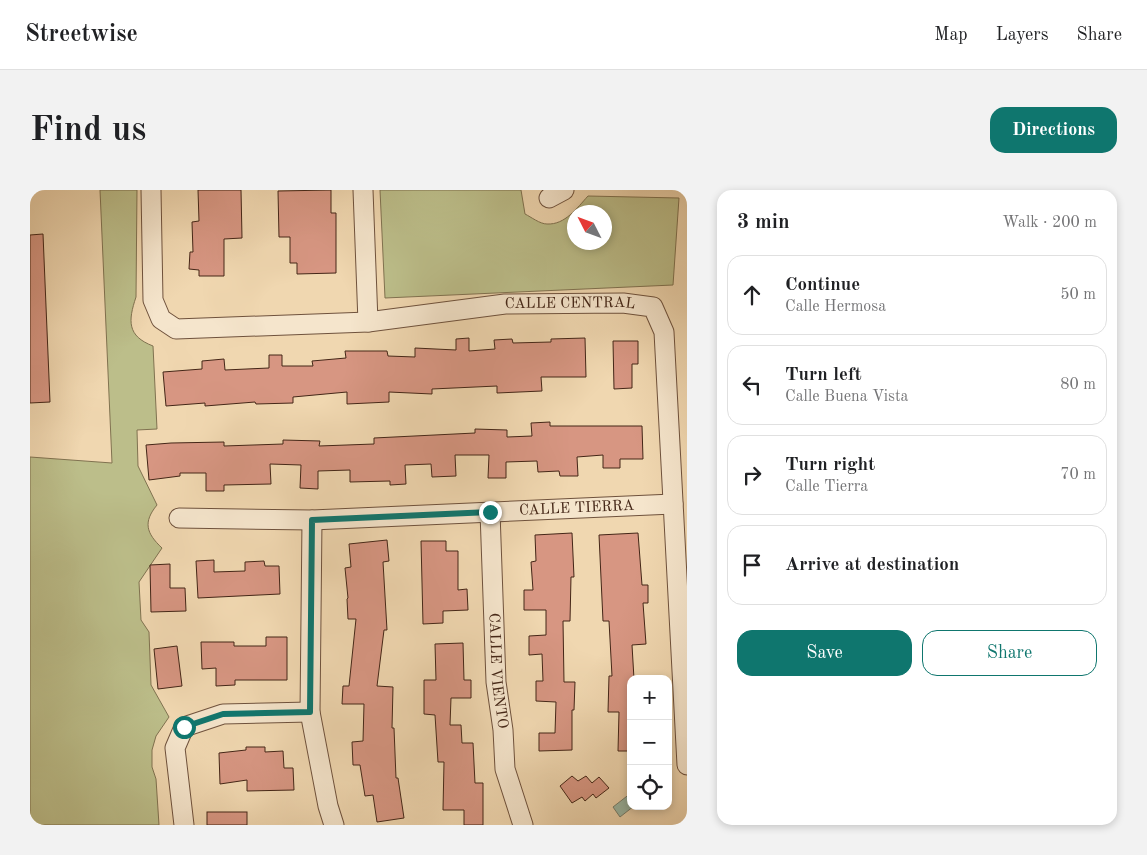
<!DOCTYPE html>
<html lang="en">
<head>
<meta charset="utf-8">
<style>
  :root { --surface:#fff; --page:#f2f2f2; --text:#202124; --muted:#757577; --line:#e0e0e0; --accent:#0f766e }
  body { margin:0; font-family:"Old Standard TT",serif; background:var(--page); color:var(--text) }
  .controls { position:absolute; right:15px; bottom:15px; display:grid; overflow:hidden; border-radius:10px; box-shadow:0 2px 8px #0003 }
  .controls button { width:45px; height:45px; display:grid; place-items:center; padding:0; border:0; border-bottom:1px solid var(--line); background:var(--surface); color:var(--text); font:25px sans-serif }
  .compass { position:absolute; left:537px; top:15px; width:45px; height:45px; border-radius:50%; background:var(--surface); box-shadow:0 2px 8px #0003; rotate:312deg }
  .stop { position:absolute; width:15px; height:15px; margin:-11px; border:4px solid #0f766e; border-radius:50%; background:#fff }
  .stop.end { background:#0f766e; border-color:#fff; box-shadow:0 1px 5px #0008 }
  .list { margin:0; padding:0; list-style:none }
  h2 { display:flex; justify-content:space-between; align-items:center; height:65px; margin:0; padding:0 20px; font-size:21px }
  h2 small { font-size:16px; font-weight:400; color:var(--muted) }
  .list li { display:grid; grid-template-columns:32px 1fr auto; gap:15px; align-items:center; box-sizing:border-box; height:80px; margin:0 10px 10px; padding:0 10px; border:1px solid var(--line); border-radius:15px }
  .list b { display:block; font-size:19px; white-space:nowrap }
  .list p { margin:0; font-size:16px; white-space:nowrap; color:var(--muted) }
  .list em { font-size:16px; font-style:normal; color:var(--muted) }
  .actions { display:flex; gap:10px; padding:15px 20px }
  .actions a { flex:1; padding:11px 0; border:1px solid var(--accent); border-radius:15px; text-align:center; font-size:18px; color:var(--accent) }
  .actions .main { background:var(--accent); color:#fff }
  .icon { flex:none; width:28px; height:28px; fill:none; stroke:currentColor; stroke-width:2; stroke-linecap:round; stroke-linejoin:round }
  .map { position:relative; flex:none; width:657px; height:635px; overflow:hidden; border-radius:15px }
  header { display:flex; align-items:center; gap:30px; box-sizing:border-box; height:70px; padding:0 25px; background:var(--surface); border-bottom:1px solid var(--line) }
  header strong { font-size:24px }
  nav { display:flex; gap:28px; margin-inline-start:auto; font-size:18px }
  .intro { display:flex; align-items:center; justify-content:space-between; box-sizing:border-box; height:120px; padding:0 30px }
  h1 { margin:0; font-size:35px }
  .button { padding:12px 22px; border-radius:15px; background:var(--accent); color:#fff; font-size:18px; font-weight:700 }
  main { display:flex; gap:30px; padding:0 30px }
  aside { flex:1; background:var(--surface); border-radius:15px; box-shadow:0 2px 8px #0003 }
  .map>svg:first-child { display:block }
  .green { fill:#bcbe8a; stroke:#807250; fill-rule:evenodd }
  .water { fill:#9bbaa8; stroke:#787f6e }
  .building { fill:#d79682; stroke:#442617 }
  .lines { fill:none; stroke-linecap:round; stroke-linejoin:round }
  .minor-casing { stroke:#6f523d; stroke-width:21 }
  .minor { stroke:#f5e5cc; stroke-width:19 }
  .route { stroke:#0f766e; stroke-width:6 }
  .labels { text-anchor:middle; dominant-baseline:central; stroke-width:5; stroke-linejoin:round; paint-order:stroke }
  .street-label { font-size:15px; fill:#442617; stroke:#f5e5cc }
</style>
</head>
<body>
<header>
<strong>Streetwise</strong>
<nav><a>Map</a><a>Layers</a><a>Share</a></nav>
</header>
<div class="intro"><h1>Find us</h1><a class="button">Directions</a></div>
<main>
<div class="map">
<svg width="657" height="635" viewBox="0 0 657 635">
  <rect width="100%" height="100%" fill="#f0d7b0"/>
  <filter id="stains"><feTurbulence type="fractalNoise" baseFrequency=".004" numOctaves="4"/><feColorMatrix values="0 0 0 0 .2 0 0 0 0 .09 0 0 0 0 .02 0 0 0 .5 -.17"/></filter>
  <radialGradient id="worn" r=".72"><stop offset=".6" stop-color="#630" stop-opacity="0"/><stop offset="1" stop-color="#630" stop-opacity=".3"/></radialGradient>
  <g class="green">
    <path d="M 70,0 L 107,0 L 106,107 C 98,131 97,146 123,156 L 127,239 L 107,240 L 108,276 L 127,315 C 113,332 116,343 132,358 L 109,392 L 111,430 L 119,442 L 121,495 L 139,527 L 126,546 L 122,560 L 122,577 L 126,589 L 129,635 L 0,635 L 0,267 L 82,273 Z"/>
    <path d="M 350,0 L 491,0 L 495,24 C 501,27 510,34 517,34 C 535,35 547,18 558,6 L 649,8 L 643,95 L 355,108 ZM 574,22 L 574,52 L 544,52 L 544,22 Z"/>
  </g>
  <path class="water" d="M 601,603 L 601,616 L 604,616 L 590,627 L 583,617 Z"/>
  <g class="building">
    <path d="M 168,0 L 211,0 L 212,48 L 194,49 L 194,86 L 169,86 L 169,80 L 159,79 L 160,62 L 163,62 L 162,32 L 169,31 Z"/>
    <path d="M 301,0 L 301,23 L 306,23 L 306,83 L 267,84 L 267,73 L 260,73 L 260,47 L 249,47 L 248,1 Z"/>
    <path d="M 13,44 L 20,212 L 0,213 L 0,45 Z"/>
    <path d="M 439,148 L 439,161 L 465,159 L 464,150 L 482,149 L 483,153 L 521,152 L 521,149 L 555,148 L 556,187 L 511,187 L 512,201 L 467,203 L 467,196 L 402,199 L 402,204 L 359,202 L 359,212 L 317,214 L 317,202 L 263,207 L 263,213 L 226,214 L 225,212 L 175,216 L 175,213 L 136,216 L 133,182 L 172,179 L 172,171 L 194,169 L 195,180 L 239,178 L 239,165 L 252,165 L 252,176 L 283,176 L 282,171 L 316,168 L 315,161 L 357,161 L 358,166 L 385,167 L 385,158 L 426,160 L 426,149 Z"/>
    <path d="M 583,151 L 608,151 L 608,174 L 602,174 L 602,198 L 584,199 Z"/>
    <path d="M 520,232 L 520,236 L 612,236 L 613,269 L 590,269 L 590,278 L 573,278 L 573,265 L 547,267 L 548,286 L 530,286 L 529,281 L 508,282 L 507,271 L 476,272 L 476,288 L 458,288 L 459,265 L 425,265 L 426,286 L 402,287 L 401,274 L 375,275 L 376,294 L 360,295 L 360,291 L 320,292 L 320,280 L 288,281 L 288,299 L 270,298 L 271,275 L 240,274 L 241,294 L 194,295 L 194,301 L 176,301 L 176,283 L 150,283 L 150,286 L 119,290 L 116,255 L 141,253 L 194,252 L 194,256 L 253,254 L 253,250 L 290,251 L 289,256 L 344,254 L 344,248 L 445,243 L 445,239 L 477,240 L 477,247 L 502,246 L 501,233 Z"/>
    <path d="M 542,343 L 544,387 L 541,387 L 540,431 L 533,431 L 534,492 L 545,492 L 544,520 L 542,520 L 542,560 L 509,561 L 509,543 L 525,543 L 526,512 L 506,511 L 506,491 L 513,491 L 512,464 L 499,465 L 499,446 L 516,445 L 516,420 L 494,420 L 494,400 L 503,400 L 501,372 L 506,371 L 505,345 Z"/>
    <path d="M 608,343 L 612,395 L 618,395 L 618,413 L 613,413 L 616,454 L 602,455 L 604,489 L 601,489 L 601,561 L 588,561 L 589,522 L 578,522 L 579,486 L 582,486 L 579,431 L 573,431 L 569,345 Z"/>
    <path d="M 357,350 L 359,371 L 353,372 L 357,440 L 354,440 L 347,496 L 363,497 L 362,538 L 364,538 L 366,588 L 368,588 L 374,628 L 347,632 L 343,605 L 335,606 L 330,575 L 323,575 L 322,552 L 333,551 L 334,514 L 312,514 L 313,496 L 319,496 L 326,429 L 318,429 L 317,409 L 318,408 L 315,378 L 321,377 L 319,354 Z"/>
    <path d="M 391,351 L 416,351 L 416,361 L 428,361 L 428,400 L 437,399 L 438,420 L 413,421 L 413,433 L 393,434 Z"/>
    <path d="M 184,370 L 184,382 L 215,381 L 215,372 L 234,371 L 235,376 L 249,376 L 250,404 L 168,408 L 166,371 Z"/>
    <path d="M 140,374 L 140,398 L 155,398 L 156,421 L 121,422 L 120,375 Z"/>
    <path d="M 236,447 L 257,447 L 257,490 L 205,490 L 205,495 L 186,496 L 186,478 L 172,479 L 171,452 L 204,452 L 204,456 L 236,456 Z"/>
    <path d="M 433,453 L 434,490 L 441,490 L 441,508 L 421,508 L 420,535 L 431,535 L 432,553 L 443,553 L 445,593 L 453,593 L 453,635 L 434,635 L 434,620 L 413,620 L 414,572 L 408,572 L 405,525 L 394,524 L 394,490 L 406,490 L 405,454 Z"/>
    <path d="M 147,456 L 152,496 L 128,499 L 124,459 Z"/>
    <path d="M 216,557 L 235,557 L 235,562 L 253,561 L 254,578 L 263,578 L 264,600 L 217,601 L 217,590 L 190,594 L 189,563 L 216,560 Z"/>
    <path d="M 542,586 L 548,591 L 556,586 L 562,593 L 569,587 L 579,598 L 566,608 L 563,604 L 555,611 L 552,607 L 542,613 L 530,596 Z"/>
    <rect x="177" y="622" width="40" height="13"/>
  </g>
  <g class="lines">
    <defs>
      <g id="minor">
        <path id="s1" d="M 121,0 L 123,110 L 131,129 L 146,139 L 338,132 L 475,114 L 593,113 L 623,117 L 634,142 L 657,575"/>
        <path d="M 333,0 L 338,132"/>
        <path d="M 519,8 L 534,0"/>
        <path id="s2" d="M 460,322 L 466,492 L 473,540 L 475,579 L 493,635"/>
        <path id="s3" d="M 149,328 L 282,330 L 643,314"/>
        <path d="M 282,330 L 280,522 L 298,616 L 304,635"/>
        <path d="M 154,635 L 145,558 L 154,537 L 193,524 L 280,522"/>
      </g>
    </defs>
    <use href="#minor" class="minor-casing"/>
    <use href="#minor" class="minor"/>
  </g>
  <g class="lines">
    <path class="route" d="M 154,537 L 193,524 L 280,522 L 282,330 L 460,322"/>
  </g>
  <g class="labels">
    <g class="street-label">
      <text stroke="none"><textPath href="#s1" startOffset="544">CALLE CENTRAL</textPath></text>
      <text stroke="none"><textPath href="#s3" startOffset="398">CALLE TIERRA</textPath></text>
      <text stroke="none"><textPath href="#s2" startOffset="159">CALLE VIENTO</textPath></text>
    </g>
  </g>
  <rect width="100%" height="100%" filter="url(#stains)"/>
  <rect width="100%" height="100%" fill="url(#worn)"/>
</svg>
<div class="controls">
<button>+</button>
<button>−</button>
<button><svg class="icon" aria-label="locate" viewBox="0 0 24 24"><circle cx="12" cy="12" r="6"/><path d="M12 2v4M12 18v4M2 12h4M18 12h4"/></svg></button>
</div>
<svg class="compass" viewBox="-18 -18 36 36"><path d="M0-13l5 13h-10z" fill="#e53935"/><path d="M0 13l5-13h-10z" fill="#757577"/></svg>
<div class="stop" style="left:154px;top:537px"></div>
<div class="stop end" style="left:460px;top:322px"></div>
</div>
<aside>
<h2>3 min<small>Walk · 200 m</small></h2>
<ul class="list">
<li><svg class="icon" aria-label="ahead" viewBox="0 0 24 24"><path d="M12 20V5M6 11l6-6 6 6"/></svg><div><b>Continue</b><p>Calle Hermosa</p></div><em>50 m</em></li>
<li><svg class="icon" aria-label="left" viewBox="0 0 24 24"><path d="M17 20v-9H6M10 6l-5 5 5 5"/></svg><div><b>Turn left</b><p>Calle Buena Vista</p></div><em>80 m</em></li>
<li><svg class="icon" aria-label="right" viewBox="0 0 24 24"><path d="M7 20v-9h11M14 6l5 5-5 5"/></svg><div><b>Turn right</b><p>Calle Tierra</p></div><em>70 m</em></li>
<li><svg class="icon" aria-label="arrive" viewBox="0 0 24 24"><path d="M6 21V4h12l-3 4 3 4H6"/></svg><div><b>Arrive at destination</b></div></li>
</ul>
<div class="actions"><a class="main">Save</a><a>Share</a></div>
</aside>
</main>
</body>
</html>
